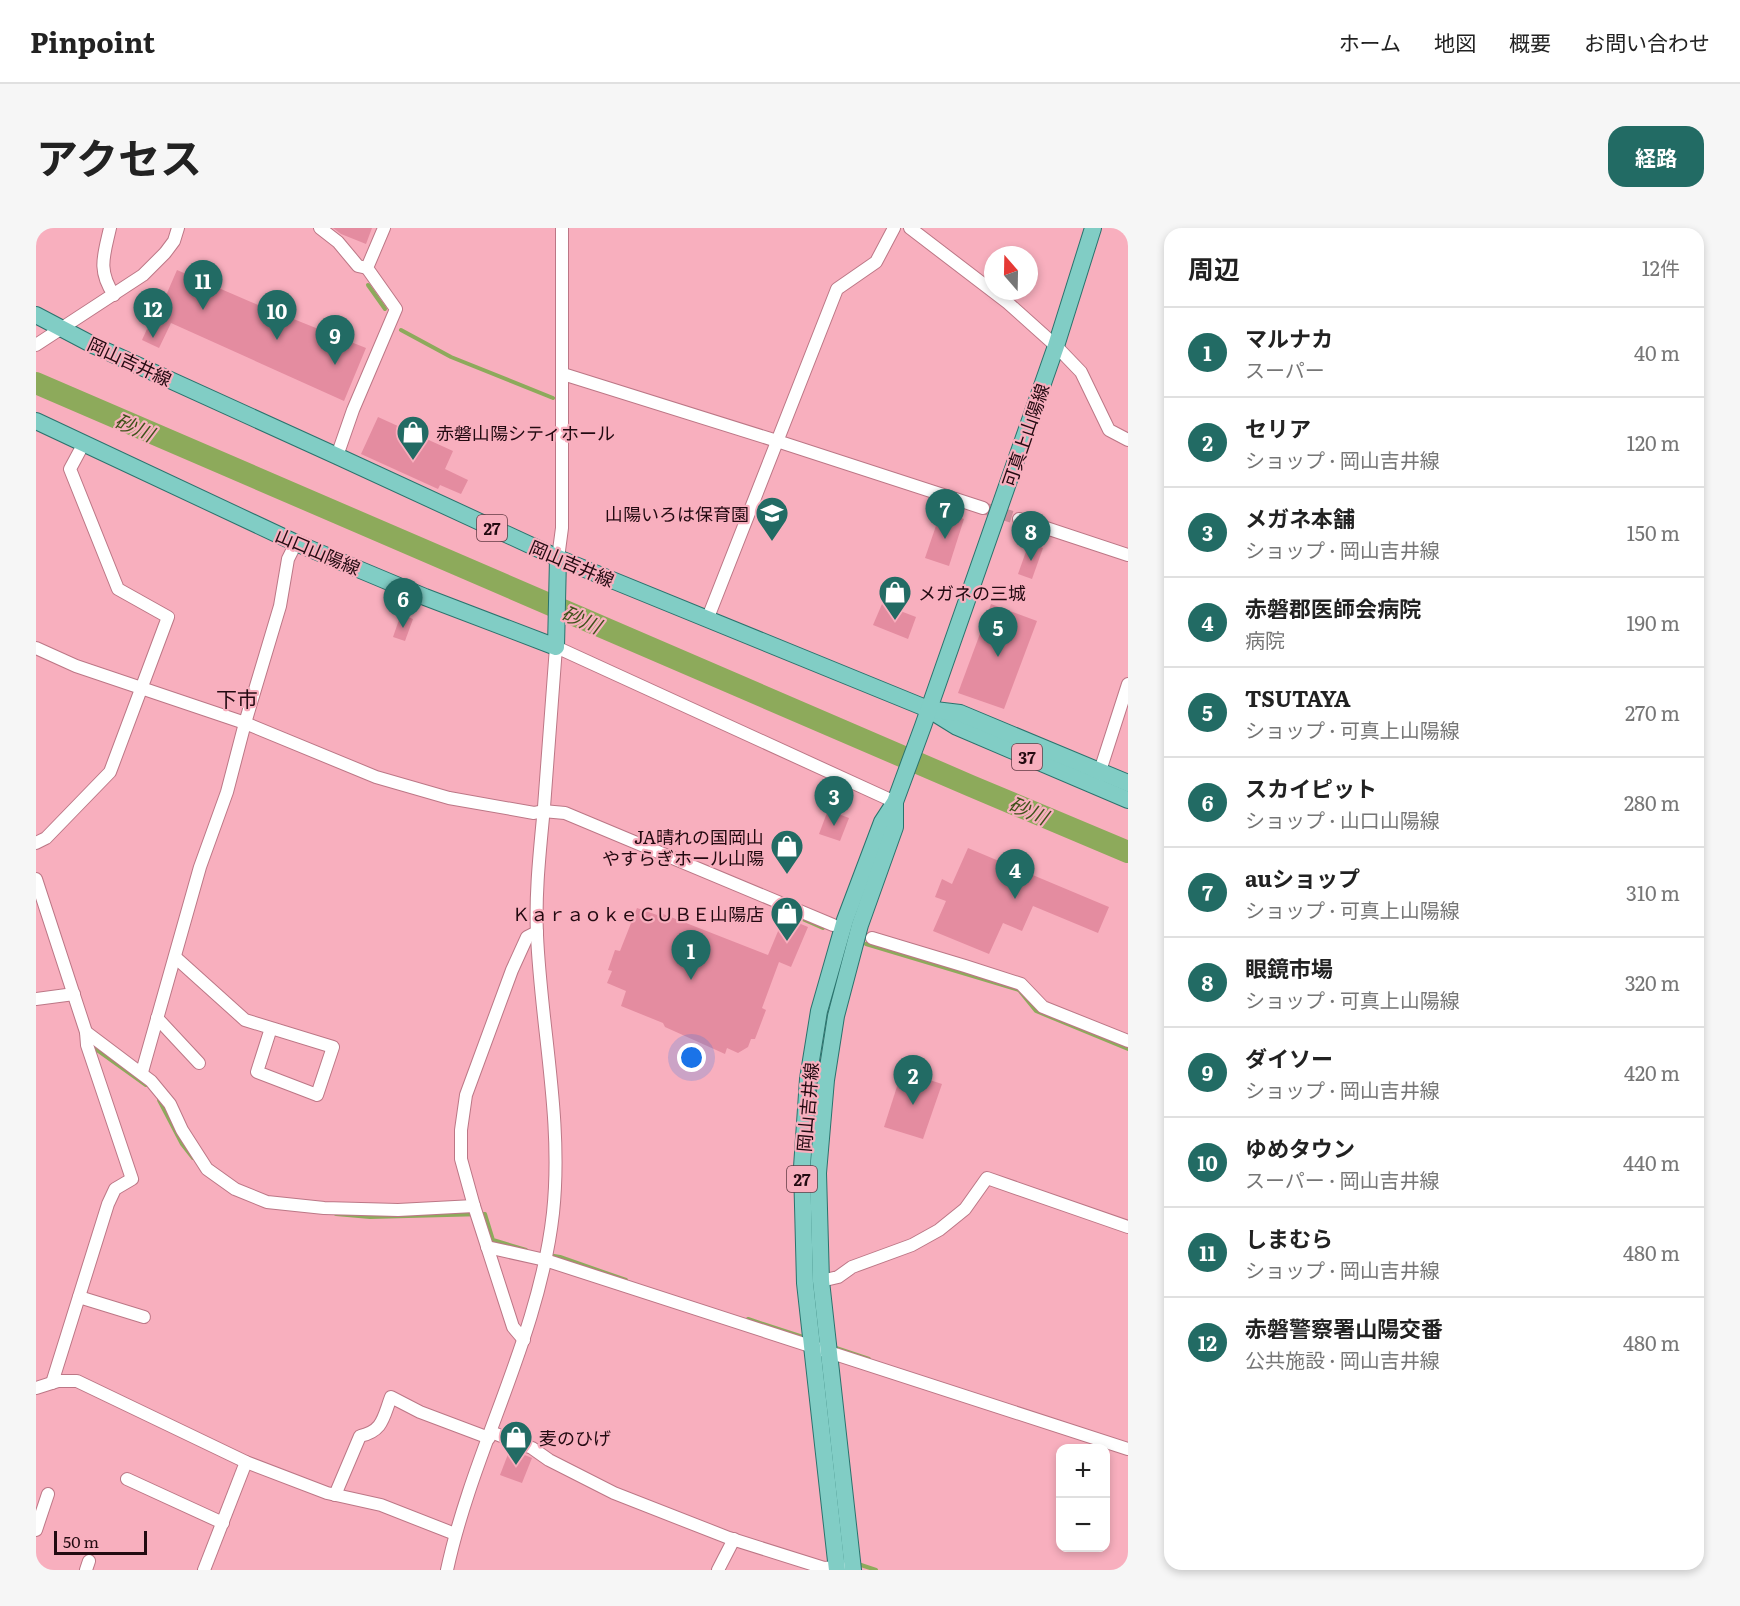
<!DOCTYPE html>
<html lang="ja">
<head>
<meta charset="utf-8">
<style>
  :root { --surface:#fff; --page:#f6f6f6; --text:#222; --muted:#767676; --line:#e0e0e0; --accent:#226b64 }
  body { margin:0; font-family:Literata,"Noto Sans JP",serif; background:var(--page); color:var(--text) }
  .controls { position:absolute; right:18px; bottom:18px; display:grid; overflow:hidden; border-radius:12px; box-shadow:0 3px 9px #0003 }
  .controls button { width:54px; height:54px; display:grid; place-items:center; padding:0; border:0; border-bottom:2px solid var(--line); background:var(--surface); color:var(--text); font:30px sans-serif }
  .compass { position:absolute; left:948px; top:18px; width:54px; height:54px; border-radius:50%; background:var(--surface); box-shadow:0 3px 9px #0003; rotate:340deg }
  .scale { position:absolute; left:18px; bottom:15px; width:93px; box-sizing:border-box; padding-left:6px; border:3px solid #230a11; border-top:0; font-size:16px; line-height:21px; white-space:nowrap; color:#230a11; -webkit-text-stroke:4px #f8afbe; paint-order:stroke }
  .you { position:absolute; left:656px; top:830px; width:21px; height:21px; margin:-15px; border:4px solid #fff; border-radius:50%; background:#1a73e8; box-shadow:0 0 0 9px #1a73e833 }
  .badge { display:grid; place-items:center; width:39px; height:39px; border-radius:50%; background:var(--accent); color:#fff; font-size:20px; font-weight:700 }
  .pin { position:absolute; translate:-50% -50px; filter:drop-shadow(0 2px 3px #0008) }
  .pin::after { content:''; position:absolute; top:32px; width:21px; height:18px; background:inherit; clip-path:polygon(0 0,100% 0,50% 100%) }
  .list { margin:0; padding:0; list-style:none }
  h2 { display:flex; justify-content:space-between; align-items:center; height:78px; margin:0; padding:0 24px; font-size:26px }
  h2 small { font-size:20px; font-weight:400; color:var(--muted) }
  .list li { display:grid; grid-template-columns:39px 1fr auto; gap:18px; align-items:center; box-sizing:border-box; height:90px; padding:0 24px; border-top:2px solid var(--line) }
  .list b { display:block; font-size:22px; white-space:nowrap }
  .list p { margin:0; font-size:20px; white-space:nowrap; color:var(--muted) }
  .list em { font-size:20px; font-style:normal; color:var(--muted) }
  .map { position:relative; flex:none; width:1092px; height:1342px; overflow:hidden; border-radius:18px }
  header { display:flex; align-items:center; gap:36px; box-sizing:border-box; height:84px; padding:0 30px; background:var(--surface); border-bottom:2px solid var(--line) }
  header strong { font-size:28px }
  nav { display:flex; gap:33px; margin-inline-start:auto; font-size:21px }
  .intro { display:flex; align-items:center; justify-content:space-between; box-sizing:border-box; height:144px; padding:0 36px }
  h1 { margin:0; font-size:42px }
  .button { padding:15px 27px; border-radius:18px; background:var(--accent); color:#fff; font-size:21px; font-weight:700 }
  main { display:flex; gap:36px; padding:0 36px }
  aside { flex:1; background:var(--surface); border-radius:18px; box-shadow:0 3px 9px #0003 }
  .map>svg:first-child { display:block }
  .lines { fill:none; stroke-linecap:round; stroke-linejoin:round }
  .stream { stroke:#8daa5b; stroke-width:4 }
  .river { stroke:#8daa5b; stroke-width:22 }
  .building { fill:#e48ca0 }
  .minor-tunnel { stroke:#cd8e9b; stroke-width:12; stroke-dasharray:12 6; stroke-linecap:butt }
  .minor-casing { stroke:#bc7786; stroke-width:14 }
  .major-casing { stroke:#2a736d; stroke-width:18 }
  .minor { stroke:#fff; stroke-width:12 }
  .major { stroke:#81cdc5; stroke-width:16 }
  .labels { text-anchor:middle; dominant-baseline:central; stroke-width:4.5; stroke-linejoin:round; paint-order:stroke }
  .shield { fill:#f8afbe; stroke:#633c45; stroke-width:1.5 }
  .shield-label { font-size:16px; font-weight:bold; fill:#230a11 }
  .street-label { font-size:18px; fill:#230a11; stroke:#f8afbe }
  .poi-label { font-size:18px; fill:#230a11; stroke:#f8afbe; text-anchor:start }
  .water-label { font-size:20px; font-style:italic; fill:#3f521a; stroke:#f8afbe }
  .quarter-label { font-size:21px; fill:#230a11; stroke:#f8afbe }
</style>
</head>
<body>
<header>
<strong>Pinpoint</strong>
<nav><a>ホーム</a><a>地図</a><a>概要</a><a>お問い合わせ</a></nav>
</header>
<div class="intro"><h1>アクセス</h1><a class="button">経路</a></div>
<main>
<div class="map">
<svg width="1092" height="1342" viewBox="0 0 1092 1342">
  <rect width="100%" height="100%" fill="#f8afbe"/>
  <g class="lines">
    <g class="stream">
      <path d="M 332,57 L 349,81"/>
      <path d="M 365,102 L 415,129 L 517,170"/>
      <path d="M 762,689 L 787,700"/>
      <path d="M 830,716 L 983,762 L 1000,783 L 1092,821"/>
      <path d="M 57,819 L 110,857"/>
      <path d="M 123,872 L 146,916 L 157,930"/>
      <path d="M 300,986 L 334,989 L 449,986 L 457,1012 L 490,1022"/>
      <path d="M 512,1027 L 524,1029 L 590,1052"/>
      <path d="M 712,1091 L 770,1110"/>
      <path d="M 797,1119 L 833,1131"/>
      <path d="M 822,1336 L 840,1342"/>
    </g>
    <path class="river" d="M 0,155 L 935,558 L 1092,624"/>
  </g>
  <g class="building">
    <path d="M 297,0 L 336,0 L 330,16 L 305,6 Z"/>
    <path d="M 141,42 L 215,74 L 330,120 L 308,173 L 135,95 L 123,120 L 106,112 L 111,101 L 115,102 Z"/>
    <path d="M 342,189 L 417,223 L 409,241 L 432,252 L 425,266 L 404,257 L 402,261 L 325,226 Z"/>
    <path d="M 905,283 L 928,291 L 913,338 L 889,330 Z"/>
    <path d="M 993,315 L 1007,320 L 996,351 L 982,346 Z"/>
    <path d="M 846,376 L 880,389 L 872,411 L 837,397 Z"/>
    <path d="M 955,376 L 1001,393 L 968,481 L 922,465 Z"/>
    <path d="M 365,386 L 377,391 L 369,413 L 357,409 Z"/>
    <path d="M 792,582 L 813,590 L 804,613 L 783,606 Z"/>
    <path d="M 932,620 L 1073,679 L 1062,705 L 997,678 L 986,703 L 967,695 L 953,726 L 897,703 L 910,673 L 899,669 L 906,651 L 916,656 Z"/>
    <path d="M 601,680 L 621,687 L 622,684 L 732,727 L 748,689 L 772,699 L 755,739 L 743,734 L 726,780 L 730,782 L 719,811 L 715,811 L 712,819 L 702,825 L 691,820 L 689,826 L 629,799 L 627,795 L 585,778 L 590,763 L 571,755 L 576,743 L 572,742 L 579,722 L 584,723 Z"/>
    <path d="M 866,843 L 906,856 L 887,911 L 848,899 Z"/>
    <path d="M 474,1221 L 496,1230 L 486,1255 L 464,1247 Z"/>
  </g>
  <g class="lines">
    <path class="minor-tunnel" d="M 947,280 L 983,291"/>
    <defs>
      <g id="minor">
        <path d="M 74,0 C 68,27 61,42 78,67"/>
        <path d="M 284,0 L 302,14 L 322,38 L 331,40"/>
        <path d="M 874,0 L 972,75 L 1020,118 L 1045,144 L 1073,202 L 1092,212"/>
        <path d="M 0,117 L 107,47 L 129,25 L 138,13 L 142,0"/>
        <path d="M 527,146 L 741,213 L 947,280"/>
        <path d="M 301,228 L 317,182 L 360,81 L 331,40 L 348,0"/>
        <path d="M 983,291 L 1092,327"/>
        <path d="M 522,330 L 526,300 L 526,0"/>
        <path d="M 671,392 L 801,61 L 840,34 L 858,0"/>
        <path d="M 0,420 L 40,438 L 209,495 L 340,549 L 413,570 L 498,585 L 507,583 L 529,585 L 797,697"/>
        <path d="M 1062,549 L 1092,456"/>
        <path d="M 0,615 L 10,610 L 74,544 L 132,389 L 82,361 L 34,241 L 48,215"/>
        <path d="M 0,651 L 50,804 L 51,817 L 96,951 L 79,961 L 72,976 L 16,1155"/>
        <path d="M 836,710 L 929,738 L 985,756 L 1007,779 L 1092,813"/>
        <path d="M 139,729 L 209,792 L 297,819 L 281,867 L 221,844 L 235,800"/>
        <path d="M 0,771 L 38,766"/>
        <path d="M 121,790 L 163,835"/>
        <path d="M 50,804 L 115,853 L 134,876 L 146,902 L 171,941 L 199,961 L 231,974 L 288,980 L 362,982 L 438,978"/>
        <path d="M 106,844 L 164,639 L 191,564 L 209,495 L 244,378 L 252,331 L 260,315"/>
        <path d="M 451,1019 L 509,1032 L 1092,1221"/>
        <path d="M 785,1053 L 802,1049 L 816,1039 L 876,1017 L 903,1002 L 929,981 L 951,950 L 1092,999"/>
        <path d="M 43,1069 L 108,1089"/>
        <path d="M 488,1112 L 477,1099 L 438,978 L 425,931 L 425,902 L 430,867 L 476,742 L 491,709 L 501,704"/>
        <path d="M 0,1160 L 22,1153 L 41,1153 L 210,1234 L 291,1265 L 345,1277 L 419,1306"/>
        <path d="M 455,1204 L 496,1220 L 513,1232 L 578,1265 L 693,1310 L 788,1340 L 801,1339 L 807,1340"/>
        <path d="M 91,1251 L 187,1295"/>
        <path d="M 299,1267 L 324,1208 C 347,1203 347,1190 355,1169 L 384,1184 L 453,1210"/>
        <path d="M 0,1302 L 12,1266"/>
        <path d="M 50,1342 L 53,1333"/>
        <path d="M 168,1342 L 210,1234"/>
        <path d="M 411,1342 C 437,1221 503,1110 517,985 C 527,892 505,799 501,707 C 499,664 504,622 508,579 C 512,526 516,472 520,419 L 859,574"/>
        <path d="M 682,1342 L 698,1311"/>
      </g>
      <g id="major">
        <path d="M 0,87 L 57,117 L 301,228 L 522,330 L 892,481 L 921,499 L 1092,572"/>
        <path d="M 0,193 L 260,315 L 389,369 L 520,419 L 522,330"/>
        <path d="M 899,482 L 924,485 L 1092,555"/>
        <path d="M 801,1342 L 769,1055 L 766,939 L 772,851 L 783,783 L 809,692 L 846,594 L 859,574 L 887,498 L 1020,118 L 1057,0"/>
        <path d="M 817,1342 L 785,1053 L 782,945 L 790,852 L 800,788 L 824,697 L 859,599 L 859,575"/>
      </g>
    </defs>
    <use href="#minor" class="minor-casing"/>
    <use href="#major" class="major-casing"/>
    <use href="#minor" class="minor"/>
    <use href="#major" class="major"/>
  </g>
  <defs>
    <symbol id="shop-pin" viewBox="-11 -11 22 30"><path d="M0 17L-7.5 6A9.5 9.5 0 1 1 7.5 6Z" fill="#226b64" stroke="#f8afbe"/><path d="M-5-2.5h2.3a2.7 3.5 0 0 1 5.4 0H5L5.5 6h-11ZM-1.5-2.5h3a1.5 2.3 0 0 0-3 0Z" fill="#fff"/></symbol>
    <symbol id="school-pin" viewBox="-11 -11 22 30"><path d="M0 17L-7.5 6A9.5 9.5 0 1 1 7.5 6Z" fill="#226b64" stroke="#f8afbe"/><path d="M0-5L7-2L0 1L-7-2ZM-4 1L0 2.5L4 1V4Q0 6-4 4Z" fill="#fff"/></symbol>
  </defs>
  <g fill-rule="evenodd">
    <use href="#shop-pin" x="358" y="185" width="38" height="52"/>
    <use href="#school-pin" x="717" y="266" width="38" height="52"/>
    <use href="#shop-pin" x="840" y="345" width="38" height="52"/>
    <use href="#shop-pin" x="732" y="599" width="38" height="52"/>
    <use href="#shop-pin" x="732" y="666" width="38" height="52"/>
    <use href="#shop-pin" x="461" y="1190" width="38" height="52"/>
  </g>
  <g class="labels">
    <g class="shield">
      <rect x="441" y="287" width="30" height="26" rx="4.5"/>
      <rect x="976" y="516" width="30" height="26" rx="4.5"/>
      <rect x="751" y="938" width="30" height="26" rx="4.5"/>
    </g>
    <g class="shield-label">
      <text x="456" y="300">27</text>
      <text x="991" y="529">37</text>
      <text x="766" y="951">27</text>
    </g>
    <g class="street-label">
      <text transform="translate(94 133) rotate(25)">岡山吉井線</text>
      <text transform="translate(989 207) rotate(-71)">可真上山陽線</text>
      <text transform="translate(282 323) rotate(23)">山口山陽線</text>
      <text transform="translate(536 335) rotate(23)">岡山吉井線</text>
      <text transform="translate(771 879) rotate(-85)">岡山吉井線</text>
    </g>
    <g class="poi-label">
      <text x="400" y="204">赤磐山陽シティホール</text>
      <text x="713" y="285" text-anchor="end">山陽いろは保育園</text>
      <text x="882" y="364">メガネの三城</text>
      <text x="728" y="608" text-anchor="end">JA晴れの国岡山<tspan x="728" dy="21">やすらぎホール山陽</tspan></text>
      <text x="728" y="685" text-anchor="end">ＫａｒａｏｋｅＣＵＢＥ山陽店</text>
      <text x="503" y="1209">麦のひげ</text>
    </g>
    <g class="water-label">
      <text transform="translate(99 198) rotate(23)">砂川</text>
      <text transform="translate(546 390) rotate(23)">砂川</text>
      <text transform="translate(993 581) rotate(23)">砂川</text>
    </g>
    <g class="quarter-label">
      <text x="201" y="469">下市</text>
    </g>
  </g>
</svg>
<div class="controls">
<button>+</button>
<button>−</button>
</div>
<svg class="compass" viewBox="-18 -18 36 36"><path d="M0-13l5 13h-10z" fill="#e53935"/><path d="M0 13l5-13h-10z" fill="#767676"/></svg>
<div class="scale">50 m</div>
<div class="you"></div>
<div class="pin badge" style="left:655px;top:752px">1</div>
<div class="pin badge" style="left:877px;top:877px">2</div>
<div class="pin badge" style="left:798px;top:598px">3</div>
<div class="pin badge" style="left:979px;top:671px">4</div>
<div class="pin badge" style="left:962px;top:429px">5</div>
<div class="pin badge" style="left:367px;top:400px">6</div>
<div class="pin badge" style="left:909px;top:311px">7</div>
<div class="pin badge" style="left:995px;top:333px">8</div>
<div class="pin badge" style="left:299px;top:137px">9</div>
<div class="pin badge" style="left:241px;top:112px">10</div>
<div class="pin badge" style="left:167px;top:82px">11</div>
<div class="pin badge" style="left:117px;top:110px">12</div>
</div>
<aside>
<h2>周辺<small>12件</small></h2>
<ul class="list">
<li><span class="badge">1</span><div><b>マルナカ</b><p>スーパー</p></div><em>40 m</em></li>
<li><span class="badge">2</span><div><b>セリア</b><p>ショップ · 岡山吉井線</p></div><em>120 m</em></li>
<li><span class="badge">3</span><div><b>メガネ本舗</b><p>ショップ · 岡山吉井線</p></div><em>150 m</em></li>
<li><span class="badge">4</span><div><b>赤磐郡医師会病院</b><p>病院</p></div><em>190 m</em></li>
<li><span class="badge">5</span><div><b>TSUTAYA</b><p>ショップ · 可真上山陽線</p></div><em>270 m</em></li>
<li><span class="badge">6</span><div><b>スカイピット</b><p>ショップ · 山口山陽線</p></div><em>280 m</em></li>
<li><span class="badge">7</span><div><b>auショップ</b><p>ショップ · 可真上山陽線</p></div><em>310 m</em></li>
<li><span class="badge">8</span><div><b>眼鏡市場</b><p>ショップ · 可真上山陽線</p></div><em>320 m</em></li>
<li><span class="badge">9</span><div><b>ダイソー</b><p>ショップ · 岡山吉井線</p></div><em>420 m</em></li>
<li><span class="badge">10</span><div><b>ゆめタウン</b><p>スーパー · 岡山吉井線</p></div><em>440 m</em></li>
<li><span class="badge">11</span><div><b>しまむら</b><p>ショップ · 岡山吉井線</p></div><em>480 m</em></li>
<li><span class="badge">12</span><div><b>赤磐警察署山陽交番</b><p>公共施設 · 岡山吉井線</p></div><em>480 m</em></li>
</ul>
</aside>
</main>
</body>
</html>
